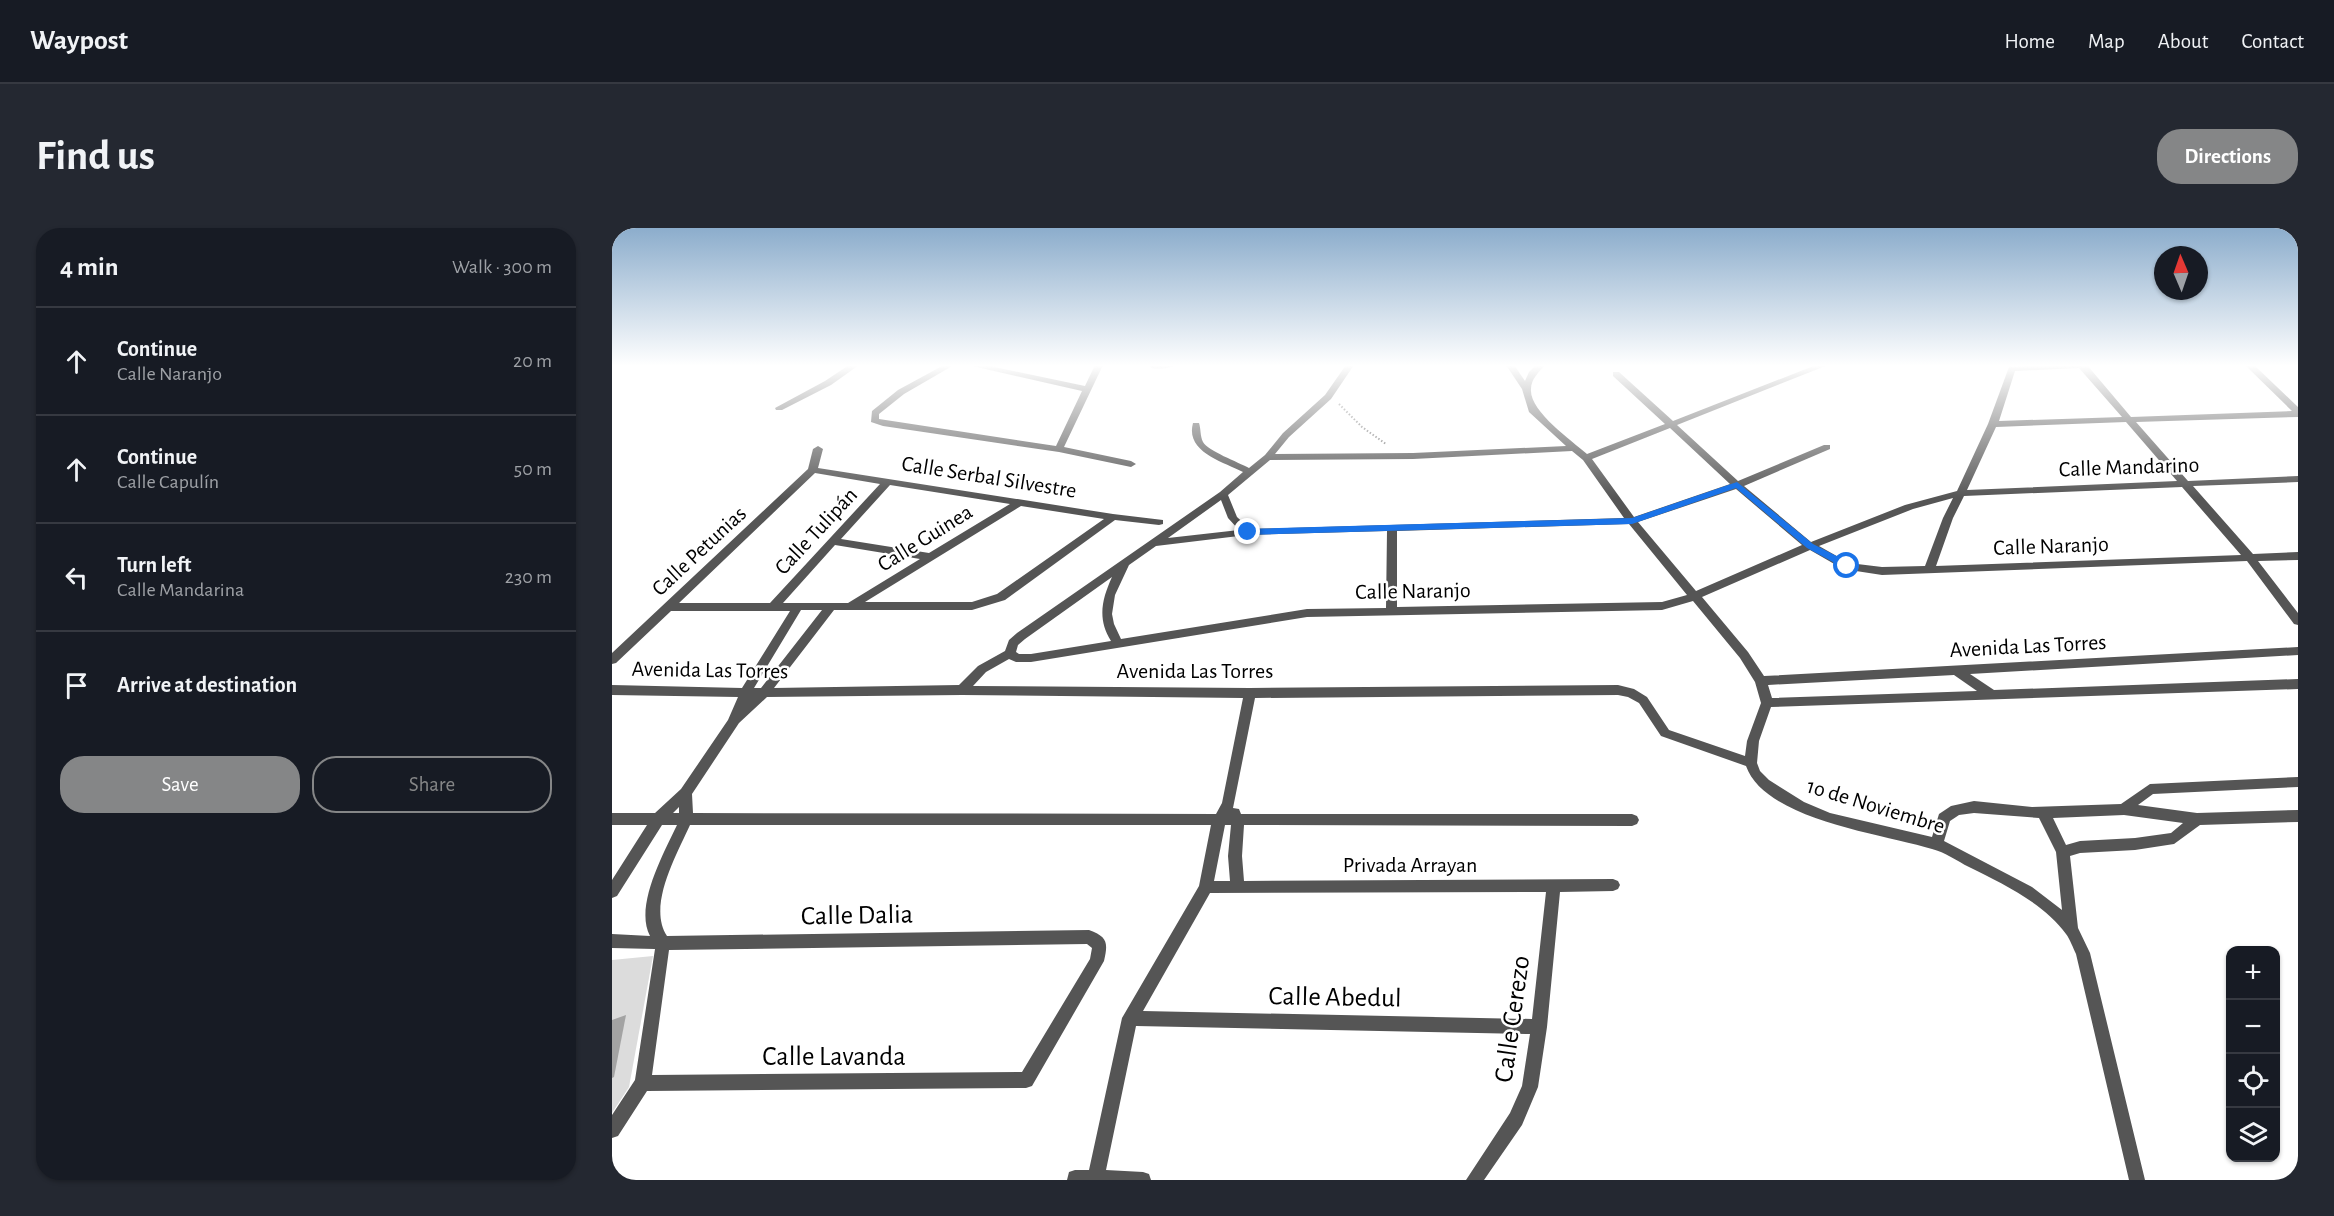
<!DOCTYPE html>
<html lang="en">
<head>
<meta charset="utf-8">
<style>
  :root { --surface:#171b24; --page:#242831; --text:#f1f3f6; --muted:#9ea1a6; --line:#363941; --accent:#858687 }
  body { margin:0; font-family:"Alegreya Sans",sans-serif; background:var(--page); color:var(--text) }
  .controls { position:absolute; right:18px; bottom:18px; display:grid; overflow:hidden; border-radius:12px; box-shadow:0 2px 4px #0004 }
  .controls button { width:54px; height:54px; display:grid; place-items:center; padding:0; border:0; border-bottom:2px solid var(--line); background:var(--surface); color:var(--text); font:30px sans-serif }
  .compass { position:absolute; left:1542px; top:18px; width:54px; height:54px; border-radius:50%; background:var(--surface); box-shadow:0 2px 4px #0004; rotate:358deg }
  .stop { position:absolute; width:18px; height:18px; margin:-14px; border:4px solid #1a73e8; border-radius:50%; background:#fff }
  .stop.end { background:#1a73e8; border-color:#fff; box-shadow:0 2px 6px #0008 }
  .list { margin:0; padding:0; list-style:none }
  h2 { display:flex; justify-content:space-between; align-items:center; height:78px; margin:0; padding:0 24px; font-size:26px }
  h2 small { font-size:20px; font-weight:400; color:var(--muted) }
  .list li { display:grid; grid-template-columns:39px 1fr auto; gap:18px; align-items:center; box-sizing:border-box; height:108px; padding:0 24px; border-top:2px solid var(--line) }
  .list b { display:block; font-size:22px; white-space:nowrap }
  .list p { margin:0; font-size:20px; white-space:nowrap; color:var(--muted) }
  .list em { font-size:20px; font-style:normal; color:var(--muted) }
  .actions { display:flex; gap:12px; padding:18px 24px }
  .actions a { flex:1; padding:14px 0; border:2px solid var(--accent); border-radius:24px; text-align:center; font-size:21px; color:var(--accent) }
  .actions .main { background:var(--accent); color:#fff }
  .icon { flex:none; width:33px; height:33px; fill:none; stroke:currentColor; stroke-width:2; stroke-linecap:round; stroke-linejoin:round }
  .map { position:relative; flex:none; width:1686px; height:952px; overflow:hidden; border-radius:24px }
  header { display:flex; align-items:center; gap:36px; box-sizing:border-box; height:84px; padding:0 30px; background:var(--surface); border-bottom:2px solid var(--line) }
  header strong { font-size:28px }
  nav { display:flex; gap:33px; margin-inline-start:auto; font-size:21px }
  .intro { display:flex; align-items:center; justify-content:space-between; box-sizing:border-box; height:144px; padding:0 36px }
  h1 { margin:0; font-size:42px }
  .button { padding:15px 27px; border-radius:24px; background:var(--accent); color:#fff; font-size:21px; font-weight:700 }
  main { display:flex; gap:36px; padding:0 36px }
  aside { flex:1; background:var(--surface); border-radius:24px; box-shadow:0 2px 4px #0004 }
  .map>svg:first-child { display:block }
  .green { fill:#dcdcdc }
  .water { fill:#a3a3a3 }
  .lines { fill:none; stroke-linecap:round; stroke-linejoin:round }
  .path { stroke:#777; stroke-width:2; stroke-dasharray:1.5 2; stroke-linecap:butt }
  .minor { fill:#555; fill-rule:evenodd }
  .route { fill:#1a73e8 }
  .labels { text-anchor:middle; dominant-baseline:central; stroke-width:5; stroke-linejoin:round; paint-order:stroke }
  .street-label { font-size:22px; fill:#000; stroke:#fff }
  .near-street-label { font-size:27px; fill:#000; stroke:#fff }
</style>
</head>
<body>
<header>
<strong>Waypost</strong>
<nav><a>Home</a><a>Map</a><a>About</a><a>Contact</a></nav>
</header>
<div class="intro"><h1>Find us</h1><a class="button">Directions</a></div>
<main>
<aside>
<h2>4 min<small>Walk · 300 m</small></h2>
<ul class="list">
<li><svg class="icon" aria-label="ahead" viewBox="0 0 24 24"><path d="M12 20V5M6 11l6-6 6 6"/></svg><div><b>Continue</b><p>Calle Naranjo</p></div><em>20 m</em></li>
<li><svg class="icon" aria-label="ahead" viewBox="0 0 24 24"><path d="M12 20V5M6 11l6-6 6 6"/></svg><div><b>Continue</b><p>Calle Capulín</p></div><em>50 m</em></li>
<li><svg class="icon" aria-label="left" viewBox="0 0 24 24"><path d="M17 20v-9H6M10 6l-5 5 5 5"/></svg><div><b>Turn left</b><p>Calle Mandarina</p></div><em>230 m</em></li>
<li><svg class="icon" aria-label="arrive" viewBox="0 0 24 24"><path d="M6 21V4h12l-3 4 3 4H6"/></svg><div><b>Arrive at destination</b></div></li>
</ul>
<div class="actions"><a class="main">Save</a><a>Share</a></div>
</aside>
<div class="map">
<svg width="1686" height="952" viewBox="0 0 1686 952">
  <rect width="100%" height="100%" fill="#fff"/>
  <path class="green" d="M 41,728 L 17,859 L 0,885 L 0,732 Z"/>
  <path class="water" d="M 14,787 L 2,849 L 0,850 L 0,792 Z"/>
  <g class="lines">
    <path class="path" d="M 727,176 L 750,199 L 774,216"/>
    <g class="minor">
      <path d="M 237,137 L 247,137 L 219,157 L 170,182 L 164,182 L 163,180 L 213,153 Z"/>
      <path d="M 332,137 L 342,137 L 292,166 L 267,186 L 267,191 L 444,218 L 470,163 L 356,137 L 373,137 L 473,158 L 483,137 L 491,137 L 452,219 L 519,233 L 524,236 L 519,239 L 447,224 L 271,198 L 259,194 L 260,183 L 286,162 Z"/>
      <path d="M 538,137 L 562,137 C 557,141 546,141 539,140 Z"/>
      <path d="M 734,137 L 742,137 L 719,171 L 677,209 L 663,226 L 801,225 L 954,218 L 917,184 L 910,161 L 894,137 L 902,137 L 913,153 L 917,144 L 924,137 L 933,137 C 927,144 919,151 919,161 C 917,183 959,212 975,226 L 1053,196 L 1001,148 L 1001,144 L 1007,144 L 1061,193 L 1204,137 L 1216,137 L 1065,197 L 1126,253 L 1212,217 L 1218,217 L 1218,221 L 1132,258 L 1199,314 L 1293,277 L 1345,263 L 1376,196 L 1397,139 L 1475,137 L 1519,189 L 1680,183 L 1633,137 L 1642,137 L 1686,179 L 1686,189 L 1524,194 L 1576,253 L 1686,248 L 1686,254 L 1581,258 L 1641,326 L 1686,324 L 1686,332 L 1646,333 L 1686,385 L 1686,397 L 1682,396 L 1635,333 L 1270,347 L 1231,341 L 1198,322 L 1090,369 L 1136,424 L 1152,448 L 1686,419 L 1686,427 L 1358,446 L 1382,462 L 1686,451 L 1686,461 L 1159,479 L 1147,513 L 1145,535 L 1148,543 L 1157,552 L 1192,574 L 1218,585 L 1320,609 L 1327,586 L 1339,578 L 1362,573 L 1420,579 L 1509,576 L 1538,556 L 1686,549 L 1686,559 L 1541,566 L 1526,577 L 1585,585 L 1686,582 L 1686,594 L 1588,597 L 1562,616 L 1523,622 L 1468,625 L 1458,628 L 1466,700 L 1478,725 L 1533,952 L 1517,952 L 1464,726 C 1461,720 1458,711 1454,706 C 1432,675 1389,655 1357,639 C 1345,633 1333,624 1320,621 C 1271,606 1153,592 1134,538 L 1049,508 L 1027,475 L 1016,469 L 1006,467 L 643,470 L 621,580 L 627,581 L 629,586 L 1020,586 L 1025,588 L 1027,592 L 1025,596 L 1020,598 L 632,597 L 630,628 L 632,653 L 1001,651 L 1006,653 L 1008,657 L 1006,661 L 1001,663 L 948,664 L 935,799 L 926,859 L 910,897 L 872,952 L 854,952 L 898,885 L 910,858 L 918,806 L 524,798 L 494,942 L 531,944 L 537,946 L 539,952 L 455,952 L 457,944 L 463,942 L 477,942 L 510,790 L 587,658 L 599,597 L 78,597 C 65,626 35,678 55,708 L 477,702 C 496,709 496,715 492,733 L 420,858 L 414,860 L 35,863 L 6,908 L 0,910 L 0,887 L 23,852 L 43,721 L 0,720 L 0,706 L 38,708 C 22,678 52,625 65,597 L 50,597 L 5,668 L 0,670 L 0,652 L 35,597 L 0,597 L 0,585 L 43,585 L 69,561 L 116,492 L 126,469 L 0,467 L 0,457 L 130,460 L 178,383 L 59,383 L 4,435 L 0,436 L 0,425 L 196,241 L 201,221 L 206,218 L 211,221 L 206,240 L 501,286 L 551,292 L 551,296 L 547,297 L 503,292 L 393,372 L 360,382 L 222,382 L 162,460 L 347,457 L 366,438 L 393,423 L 397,412 L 405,405 L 608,264 L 631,244 C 611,234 573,224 581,195 L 587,195 C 589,201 588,208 591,214 C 596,223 626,234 637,240 L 653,227 L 671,205 L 713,167 ZM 1467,140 L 1510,189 L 1387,193 L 1403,143 ZM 1514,194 L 1565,253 L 1355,262 L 1384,199 ZM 1058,200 L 1118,256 L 1022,289 L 980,231 ZM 960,223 L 971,232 L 1012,290 L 638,301 L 625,289 L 616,267 L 658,232 L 801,231 ZM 203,245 L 268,256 L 158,375 L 67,375 ZM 278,257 L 398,276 L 317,325 L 229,311 ZM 1570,259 L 1629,327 L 1324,338 L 1341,290 L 1352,268 ZM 1124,261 L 1190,317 L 1084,363 L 1026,294 ZM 1341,270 L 1331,290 L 1313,338 L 1270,339 L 1237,335 L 1207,318 L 1301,281 ZM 609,272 L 616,290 L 627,302 L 556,310 ZM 409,278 L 492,291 L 385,366 L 360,374 L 253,374 ZM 1017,296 L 1075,367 L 1050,374 L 785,379 L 785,303 ZM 775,303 L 774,380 L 695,381 L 509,411 L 502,396 L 500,386 L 503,367 L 517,337 L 544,318 L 635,307 ZM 223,317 L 308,331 L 236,375 L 171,375 ZM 500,349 C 490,371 485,391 499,413 L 419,426 L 407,426 L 404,424 L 406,417 L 413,411 ZM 1081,373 L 1128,430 L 1143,454 L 1149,475 L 1135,513 L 1133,528 L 1057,502 L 1035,469 L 1022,461 L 1006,457 L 638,460 L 361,458 L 374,444 L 397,431 L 404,434 L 419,434 L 695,389 L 1050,382 ZM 189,382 L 210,382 L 149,460 L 142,460 ZM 1342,447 L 1365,463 L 1160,470 L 1156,457 ZM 350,467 L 631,470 L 610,575 L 604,586 L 81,585 L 80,566 L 127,495 L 155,469 ZM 67,579 L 67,585 L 61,585 ZM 1362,585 L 1427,590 L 1444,624 L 1450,682 L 1420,659 L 1332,613 L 1338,593 L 1347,587 ZM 1512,587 L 1571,595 L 1559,605 L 1523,610 L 1468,613 L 1454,617 L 1441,590 ZM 613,597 L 619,597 L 616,628 L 618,653 L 602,653 ZM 934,664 L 920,791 L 531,783 L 598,665 ZM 475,716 L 480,720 L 478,731 L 410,844 L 40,847 L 57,722 Z"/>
    </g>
  </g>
  <linearGradient id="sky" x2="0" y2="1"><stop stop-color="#8cadcc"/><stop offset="0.51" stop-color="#fff"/><stop offset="1" stop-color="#fff" stop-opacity="0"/></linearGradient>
  <rect width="1686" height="270" fill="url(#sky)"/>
  <path class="route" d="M 1125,254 L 1201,316 L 1238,335 L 1238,340 L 1232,340 L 1195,320 L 1124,260 L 1020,296 L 636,307 L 631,304 L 636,301 L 1020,290 Z"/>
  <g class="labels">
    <g class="street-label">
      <text transform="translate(1517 239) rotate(-2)">Calle Mandarino</text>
      <text transform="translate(377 249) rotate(9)">Calle Serbal Silvestre</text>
      <text transform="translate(204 303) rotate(-47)">Calle Tulipán</text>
      <text transform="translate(313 310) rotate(-32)">Calle Guinea</text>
      <text transform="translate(1439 318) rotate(-2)">Calle Naranjo</text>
      <text transform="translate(87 323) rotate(-43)">Calle Petunias</text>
      <text transform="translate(801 363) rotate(-1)">Calle Naranjo</text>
      <text transform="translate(1416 418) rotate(-3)">Avenida Las Torres</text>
      <text transform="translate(98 442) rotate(1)">Avenida Las Torres</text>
      <text x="583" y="443">Avenida Las Torres</text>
      <text transform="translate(1264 578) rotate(17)">1o de Noviembre</text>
      <text x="798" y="637">Privada Arrayan</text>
    </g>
    <g class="near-street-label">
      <text transform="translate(245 687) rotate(-1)">Calle Dalia</text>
      <text transform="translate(723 769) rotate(1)">Calle Abedul</text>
      <text transform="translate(900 791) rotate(-82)">Calle Cerezo</text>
      <text x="222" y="828">Calle Lavanda</text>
    </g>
  </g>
</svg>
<div class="controls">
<button>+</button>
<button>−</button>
<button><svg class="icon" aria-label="locate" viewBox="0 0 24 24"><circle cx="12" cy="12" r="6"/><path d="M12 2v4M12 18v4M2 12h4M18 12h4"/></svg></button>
<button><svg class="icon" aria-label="layers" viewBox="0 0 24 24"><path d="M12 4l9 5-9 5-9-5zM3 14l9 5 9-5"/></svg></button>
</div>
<svg class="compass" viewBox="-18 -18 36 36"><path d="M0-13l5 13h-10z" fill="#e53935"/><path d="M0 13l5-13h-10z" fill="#9ea1a6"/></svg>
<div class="stop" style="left:1235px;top:338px"></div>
<div class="stop end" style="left:636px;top:304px"></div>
</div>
</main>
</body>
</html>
